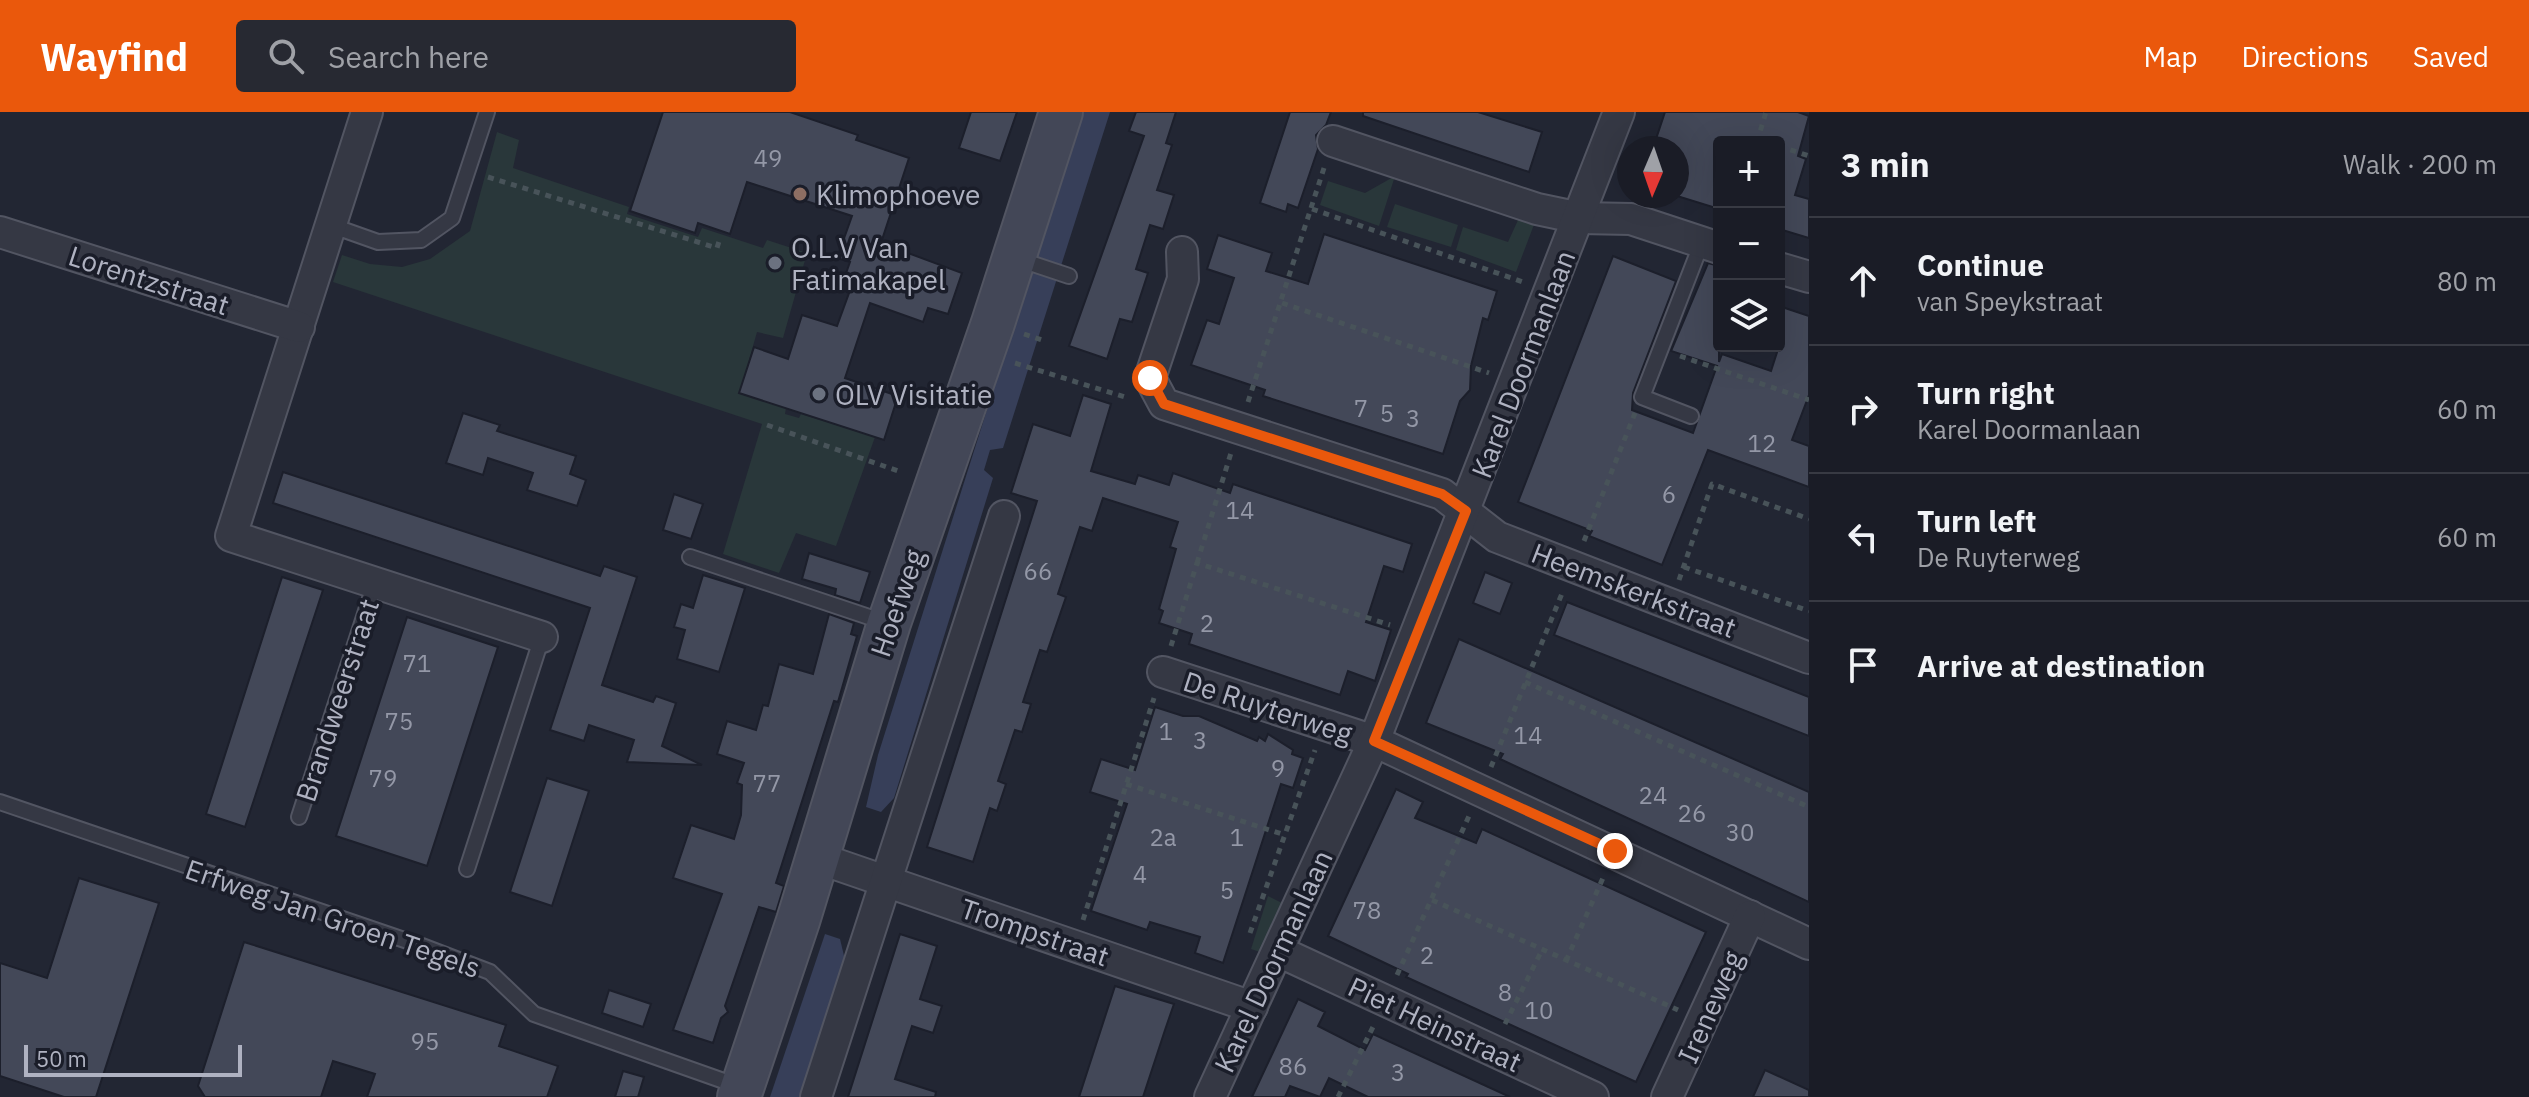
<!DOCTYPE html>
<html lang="en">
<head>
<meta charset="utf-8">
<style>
  :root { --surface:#1a1c26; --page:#272932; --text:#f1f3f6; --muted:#9fa1a7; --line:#383a43; --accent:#ea580c }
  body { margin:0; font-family:"IBM Plex Sans",sans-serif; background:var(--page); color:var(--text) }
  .controls { position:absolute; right:24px; top:24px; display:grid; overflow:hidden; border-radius:8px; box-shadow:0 8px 32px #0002 }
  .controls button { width:72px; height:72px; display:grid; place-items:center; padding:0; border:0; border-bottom:2px solid var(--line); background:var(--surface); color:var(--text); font:40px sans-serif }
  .compass { position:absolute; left:1617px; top:24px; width:72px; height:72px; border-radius:50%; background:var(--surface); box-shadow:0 8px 32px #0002; rotate:182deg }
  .scale { position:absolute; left:24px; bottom:20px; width:218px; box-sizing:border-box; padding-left:8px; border:4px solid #afb2c1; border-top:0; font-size:22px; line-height:28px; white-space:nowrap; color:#afb2c1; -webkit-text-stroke:6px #1a1d29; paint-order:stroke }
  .stop { position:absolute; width:24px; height:24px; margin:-18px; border:6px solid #ea580c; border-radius:50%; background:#fff }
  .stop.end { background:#ea580c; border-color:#fff; box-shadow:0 2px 8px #0008 }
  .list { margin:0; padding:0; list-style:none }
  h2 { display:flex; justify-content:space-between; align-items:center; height:104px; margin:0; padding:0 32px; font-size:34px }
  h2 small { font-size:26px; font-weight:400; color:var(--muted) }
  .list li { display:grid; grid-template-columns:52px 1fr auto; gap:24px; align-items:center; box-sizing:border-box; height:128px; padding:0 32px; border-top:2px solid var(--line) }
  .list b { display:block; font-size:30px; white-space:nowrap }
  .list p { margin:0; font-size:26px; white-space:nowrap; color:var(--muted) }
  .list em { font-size:26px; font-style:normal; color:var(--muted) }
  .icon { flex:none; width:44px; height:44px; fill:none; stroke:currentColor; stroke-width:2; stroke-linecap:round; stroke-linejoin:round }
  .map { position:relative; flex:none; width:1809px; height:985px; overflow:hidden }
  header { display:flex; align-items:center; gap:48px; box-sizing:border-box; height:112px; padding:0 40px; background:var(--accent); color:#fff }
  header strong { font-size:38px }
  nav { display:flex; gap:44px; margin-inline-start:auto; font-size:28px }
  .search { width:560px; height:72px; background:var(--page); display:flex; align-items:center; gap:20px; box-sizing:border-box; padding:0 28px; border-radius:8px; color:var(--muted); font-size:30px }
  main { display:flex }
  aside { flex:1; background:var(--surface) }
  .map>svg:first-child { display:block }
  .green { fill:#29373a }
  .water { fill:#373f59 }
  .building { fill:#434858; stroke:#1c1f2b; stroke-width:2 }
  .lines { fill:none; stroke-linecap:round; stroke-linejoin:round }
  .lane-casing { stroke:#525562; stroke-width:18 }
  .street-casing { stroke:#525562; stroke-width:34 }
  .secondary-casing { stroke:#525562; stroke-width:46 }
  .path { stroke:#485359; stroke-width:5; stroke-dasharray:6 6; stroke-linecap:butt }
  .lane { stroke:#353844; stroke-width:14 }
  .street { stroke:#353844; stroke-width:30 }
  .secondary { stroke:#434757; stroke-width:42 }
  .route { stroke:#ea580c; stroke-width:10 }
  .education-dot { fill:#8d6e63; stroke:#1a1d29; stroke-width:3 }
  .worship-dot { fill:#6b7280; stroke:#1a1d29; stroke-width:3 }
  .labels { text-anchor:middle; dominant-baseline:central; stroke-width:7; stroke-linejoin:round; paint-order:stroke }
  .number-label { font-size:24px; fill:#9498a7 }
  .poi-label { font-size:28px; fill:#afb2c1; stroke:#1a1d29; text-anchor:start }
  .street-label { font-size:28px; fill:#afb2c1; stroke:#1a1d29 }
</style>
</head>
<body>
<header>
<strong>Wayfind</strong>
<div class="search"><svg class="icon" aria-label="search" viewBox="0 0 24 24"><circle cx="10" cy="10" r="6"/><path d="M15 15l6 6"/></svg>Search here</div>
<nav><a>Map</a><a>Directions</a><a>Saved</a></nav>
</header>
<main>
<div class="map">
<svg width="1809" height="985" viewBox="0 0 1809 985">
  <rect width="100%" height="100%" fill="#222633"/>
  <g class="green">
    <path d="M 497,20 L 519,28 L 513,56 L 629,95 L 627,102 L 698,125 L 702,116 L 763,136 L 767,128 L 807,141 L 783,226 L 757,220 L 740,280 L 786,296 L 785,302 L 799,306 L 801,302 L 875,325 L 836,434 L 796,421 L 779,461 L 723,442 L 762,312 L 333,170 L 342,143 L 370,152 L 402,155 L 430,147 L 470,119 Z"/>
    <path d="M 1395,64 L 1379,114 L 1320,93 L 1328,69 L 1365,81 Z"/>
    <path d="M 1395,92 L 1458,113 L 1451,135 L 1387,115 Z"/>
    <path d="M 1519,106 L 1535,110 L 1516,160 L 1456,138 L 1463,115 L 1508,130 Z"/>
    <path d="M 1268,784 L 1286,793 L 1263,841 L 1251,837 Z"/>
  </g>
  <g class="water">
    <path d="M 1081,0 L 1110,0 L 1003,336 L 990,338 L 984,358 L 993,366 L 894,686 L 881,700 L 866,695 L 878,643 Z"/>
    <path d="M 825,822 L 840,827 L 845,848 L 801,985 L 770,985 Z"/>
  </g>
  <g class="building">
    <path d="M 663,0 L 790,0 L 858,23 L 856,28 L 909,46 L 881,131 L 962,161 L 948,202 L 928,196 L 923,210 L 870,191 L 845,266 L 898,284 L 884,328 L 739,281 L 754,235 L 788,247 L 802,203 L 837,214 L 853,170 L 844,167 L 850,150 L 837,146 L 852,104 L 747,70 L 730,122 L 698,111 L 695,121 L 630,99 Z"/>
    <path d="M 971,0 L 1017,0 L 1000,49 L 959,36 Z"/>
    <path d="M 1136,0 L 1176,0 L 1166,31 L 1172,33 L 1157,78 L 1174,83 L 1163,117 L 1150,113 L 1136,157 L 1148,161 L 1132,210 L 1120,207 L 1107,247 L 1069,234 L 1144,24 L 1129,19 Z"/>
    <path d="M 1290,0 L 1331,0 L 1326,13 L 1316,23 L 1318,37 L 1298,96 L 1288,92 L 1286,100 L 1260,91 Z"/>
    <path d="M 1363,0 L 1478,0 L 1542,20 L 1529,60 L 1363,4 Z"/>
    <path d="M 1665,0 L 1798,0 L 1809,4 L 1798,44 L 1806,47 L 1795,83 L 1809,87 L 1809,126 L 1779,117 L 1779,30 L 1719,30 L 1719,97 L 1677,84 L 1677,36 L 1653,36 Z"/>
    <path d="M 1324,122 L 1497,179 L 1488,208 L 1483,206 L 1471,254 L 1470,278 L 1460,289 L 1443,342 L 1263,284 L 1265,278 L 1191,253 L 1207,208 L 1219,212 L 1234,166 L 1207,157 L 1218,123 L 1272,141 L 1266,159 L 1308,172 Z"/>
    <path d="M 1613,144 L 1676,169 L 1633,281 L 1632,298 L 1693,321 L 1717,254 L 1671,239 L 1708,151 L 1719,154 L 1719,250 L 1722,242 L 1771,259 L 1779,234 L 1779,194 L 1809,204 L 1809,283 L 1792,328 L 1809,334 L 1809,375 L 1708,338 L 1662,453 L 1589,424 L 1592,419 L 1518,390 Z"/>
    <path d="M 1083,283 L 1111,292 L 1091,359 L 1135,372 L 1138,363 L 1169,373 L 1173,361 L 1230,381 L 1233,372 L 1412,432 L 1403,460 L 1384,454 L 1366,510 L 1391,518 L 1375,569 L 1348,559 L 1340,583 L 1189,532 L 1192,522 L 1159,511 L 1163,499 L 1159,497 L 1176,437 L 1170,435 L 1178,410 L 1103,386 L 1092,419 L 1080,415 L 1058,482 L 1066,485 L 1047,540 L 1040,538 L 1023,590 L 1031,592 L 1022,620 L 1015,618 L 998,669 L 1006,672 L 997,699 L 990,696 L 973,750 L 927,735 L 1037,389 L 1011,381 L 1033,312 L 1070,324 Z"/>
    <path d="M 463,301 L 500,313 L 497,319 L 576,344 L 570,362 L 586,368 L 577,394 L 527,378 L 533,361 L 488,346 L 483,363 L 446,351 Z"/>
    <path d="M 283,360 L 600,464 L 604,454 L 637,465 L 602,573 L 653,590 L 656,584 L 676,591 L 662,634 L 702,653 L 627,650 L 634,628 L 589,613 L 584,629 L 550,618 L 590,496 L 273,391 Z"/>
    <path d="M 674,382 L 703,392 L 691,427 L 663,418 Z"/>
    <path d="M 809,441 L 870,460 L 860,491 L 835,483 L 836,477 L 802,467 Z"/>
    <path d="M 1485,460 L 1512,471 L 1500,502 L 1473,491 Z"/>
    <path d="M 703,463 L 745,476 L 719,560 L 677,547 L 685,518 L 674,515 L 681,492 L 693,496 Z"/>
    <path d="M 282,465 L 323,478 L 245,715 L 206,702 Z"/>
    <path d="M 1567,490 L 1809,585 L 1809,624 L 1554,523 Z"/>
    <path d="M 829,502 L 854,511 L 851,522 L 857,524 L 838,590 L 834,589 L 776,771 L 784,774 L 776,800 L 759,795 L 725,894 L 728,900 L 721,906 L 713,931 L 673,918 L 722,782 L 673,766 L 691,713 L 734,727 L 741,703 L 742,673 L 737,671 L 744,651 L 717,642 L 727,609 L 756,618 L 763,593 L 768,594 L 779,552 L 813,562 Z"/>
    <path d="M 407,505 L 498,535 L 427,754 L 336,724 Z"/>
    <path d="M 1459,527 L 1809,680 L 1809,790 L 1500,647 L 1503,642 L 1426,611 Z"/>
    <path d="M 1155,595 L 1183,604 L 1199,604 L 1257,629 L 1259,625 L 1265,629 L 1268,622 L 1293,638 L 1292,642 L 1303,646 L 1293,676 L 1281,672 L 1223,851 L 1195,841 L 1200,825 L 1150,810 L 1147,818 L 1091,799 L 1127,692 L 1090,680 L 1101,647 L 1135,658 Z"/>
    <path d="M 547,666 L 589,679 L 552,794 L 510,780 Z"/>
    <path d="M 1396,677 L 1423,690 L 1415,706 L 1476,731 L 1482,717 L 1706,820 L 1636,970 L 1406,865 L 1408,862 L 1328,824 Z"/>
    <path d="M 79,766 L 159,791 L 96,985 L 64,985 L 0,964 L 0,851 L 47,866 Z"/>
    <path d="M 900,822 L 937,834 L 920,887 L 942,894 L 933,921 L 912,914 L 895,967 L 936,980 L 935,985 L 848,985 Z"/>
    <path d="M 244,830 L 506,913 L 499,934 L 558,954 L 547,985 L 367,985 L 375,962 L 333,949 L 321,985 L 205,985 L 198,974 Z"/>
    <path d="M 1115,874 L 1174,892 L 1165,918 L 1143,985 L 1079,985 Z"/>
    <path d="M 609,878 L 651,892 L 643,915 L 602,901 Z"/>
    <path d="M 1298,887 L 1325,900 L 1318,914 L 1365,938 L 1373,922 L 1510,985 L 1368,985 L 1329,966 L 1320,985 L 1290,974 L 1285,985 L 1252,985 Z"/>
    <path d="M 1765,958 L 1809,978 L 1809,985 L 1753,985 Z"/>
    <path d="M 623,959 L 644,965 L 638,985 L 615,985 Z"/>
  </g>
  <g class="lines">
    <defs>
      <g id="lane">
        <path d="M 330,113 L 378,130 L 421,128 L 452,106 L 487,0"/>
        <path d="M 1018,147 L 1069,164"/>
        <path d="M 1691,304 L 1642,285 L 1702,130"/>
        <path d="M 690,445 L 887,511"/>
        <path d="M 0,690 L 422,834 L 490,860 L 534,902 L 738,974"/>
        <path d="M 299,705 L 375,471"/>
        <path d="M 467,757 L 542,525"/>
      </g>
      <g id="street">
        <path d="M 367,0 L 231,424 L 542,525"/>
        <path d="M 1333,29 L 1537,97 L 1580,106 L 1631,107 L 1719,136"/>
        <path d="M 0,120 L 299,215"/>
        <path d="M 1182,140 L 1183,167 L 1150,266 L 1164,292 L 1442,382 L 1497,425 L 1809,546"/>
        <path d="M 1779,156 L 1809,165"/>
        <path d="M 1163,560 L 1374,629 L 1809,832"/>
        <path d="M 818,746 L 1252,895"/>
        <path d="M 1278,839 L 1593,985"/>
        <path d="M 816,985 L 1004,404"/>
        <path d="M 1210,985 L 1374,629 L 1619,0"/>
        <path d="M 1667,985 L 1750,804"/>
      </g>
      <path id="secondary" d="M 739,985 L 798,809 L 889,511 L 993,211 L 1061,0"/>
    </defs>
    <use href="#lane" class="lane-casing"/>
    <use href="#street" class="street-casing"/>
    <use href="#secondary" class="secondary-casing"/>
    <g class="path">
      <path d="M 1757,30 L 1766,0"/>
      <path d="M 1779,34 L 1809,44"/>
      <path d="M 488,65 L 717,136 L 720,126"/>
      <path d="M 1312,97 L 1523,170"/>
      <path d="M 1282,191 L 1489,261"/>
      <path d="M 1024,222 L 1045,229"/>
      <path d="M 1680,244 L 1809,288"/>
      <path d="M 1015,251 L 1128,286"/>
      <path d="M 1248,290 L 1324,56"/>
      <path d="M 767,313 L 898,359"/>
      <path d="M 1584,429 L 1635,301"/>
      <path d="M 1197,451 L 1231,341"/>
      <path d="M 1684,455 L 1809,499"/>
      <path d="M 1679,468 L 1712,372 L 1809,407"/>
      <path d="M 1171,534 L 1197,451 L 1390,513"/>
      <path d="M 1525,570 L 1809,695"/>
      <path d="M 1491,655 L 1563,479"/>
      <path d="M 1126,672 L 1285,723"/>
      <path d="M 1432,788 L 1678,898"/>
      <path d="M 1083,808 L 1154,586"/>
      <path d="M 1250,821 L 1315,638"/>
      <path d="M 1566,849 L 1603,766"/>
      <path d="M 1397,863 L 1469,704"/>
      <path d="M 1505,912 L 1542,838"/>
      <path d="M 1338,985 L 1373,915"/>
    </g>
    <use href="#lane" class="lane"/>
    <use href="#street" class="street"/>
    <use href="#secondary" class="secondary"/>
  </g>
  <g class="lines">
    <path class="route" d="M 1150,266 L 1164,292 L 1442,382 L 1466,399 L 1374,629 L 1615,739"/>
  </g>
  <circle class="education-dot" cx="800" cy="82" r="8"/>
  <g class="worship-dot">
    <circle cx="775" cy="151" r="8"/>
    <circle cx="819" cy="282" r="8"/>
  </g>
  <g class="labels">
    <g class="number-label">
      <text x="768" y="46">49</text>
      <text x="1361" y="296">7</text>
      <text x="1387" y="301">5</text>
      <text x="1413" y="306">3</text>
      <text x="1762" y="331">12</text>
      <text x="1669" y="382">6</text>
      <text x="1240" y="398">14</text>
      <text x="1038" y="459">66</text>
      <text x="1207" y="511">2</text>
      <text x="417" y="551">71</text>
      <text x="399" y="609">75</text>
      <text x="1166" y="619">1</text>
      <text x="1528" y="623">14</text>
      <text x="1200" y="628">3</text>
      <text x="1278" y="656">9</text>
      <text x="383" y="666">79</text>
      <text x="767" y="671">77</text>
      <text x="1653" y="683">24</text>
      <text x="1692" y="701">26</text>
      <text x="1740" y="720">30</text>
      <text x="1163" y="725">2a</text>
      <text x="1237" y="725">1</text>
      <text x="1140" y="762">4</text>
      <text x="1227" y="778">5</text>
      <text x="1367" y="798">78</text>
      <text x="1427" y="843">2</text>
      <text x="1505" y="880">8</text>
      <text x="1539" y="898">10</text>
      <text x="425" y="929">95</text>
      <text x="1293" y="954">86</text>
      <text x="1398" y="960">3</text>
    </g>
    <g class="poi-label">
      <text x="816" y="82">Klimophoeve</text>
      <text x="791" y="135">O.L.V Van<tspan x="791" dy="32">Fatimakapel</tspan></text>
      <text x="835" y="282">OLV Visitatie</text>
    </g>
    <g class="street-label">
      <text transform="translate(149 168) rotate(18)">Lorentzstraat</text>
      <text transform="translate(1523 252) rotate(-69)">Karel Doormanlaan</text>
      <text transform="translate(1634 478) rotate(21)">Heemskerkstraat</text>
      <text transform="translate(897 491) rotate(-71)">Hoefweg</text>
      <text transform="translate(337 588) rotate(-72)">Brandweerstraat</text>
      <text transform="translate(1268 595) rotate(18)">De Ruyterweg</text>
      <text transform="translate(333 806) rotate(19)">Erfweg Jan Groen Tegels</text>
      <text transform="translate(1035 820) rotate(19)">Trompstraat</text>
      <text transform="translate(1273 849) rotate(-65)">Karel Doormanlaan</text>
      <text transform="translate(1710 895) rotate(-66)">Ireneweg</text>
      <text transform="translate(1435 912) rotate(25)">Piet Heinstraat</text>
    </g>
  </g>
</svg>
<div class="controls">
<button>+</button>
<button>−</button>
<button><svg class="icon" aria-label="layers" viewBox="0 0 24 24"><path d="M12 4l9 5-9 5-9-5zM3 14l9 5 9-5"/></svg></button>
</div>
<svg class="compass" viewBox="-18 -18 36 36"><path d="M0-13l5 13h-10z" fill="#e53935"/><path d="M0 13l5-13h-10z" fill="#9fa1a7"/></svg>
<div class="scale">50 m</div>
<div class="stop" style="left:1150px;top:266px"></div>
<div class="stop end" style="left:1615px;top:739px"></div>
</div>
<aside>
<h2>3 min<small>Walk · 200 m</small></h2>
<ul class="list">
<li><svg class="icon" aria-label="ahead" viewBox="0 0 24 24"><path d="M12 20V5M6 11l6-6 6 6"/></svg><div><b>Continue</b><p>van Speykstraat</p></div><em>80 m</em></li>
<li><svg class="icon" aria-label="right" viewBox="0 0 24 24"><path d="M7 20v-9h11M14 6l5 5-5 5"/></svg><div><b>Turn right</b><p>Karel Doormanlaan</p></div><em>60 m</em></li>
<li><svg class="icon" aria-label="left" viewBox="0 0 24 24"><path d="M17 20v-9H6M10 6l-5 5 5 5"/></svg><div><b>Turn left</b><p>De Ruyterweg</p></div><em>60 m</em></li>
<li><svg class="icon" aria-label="arrive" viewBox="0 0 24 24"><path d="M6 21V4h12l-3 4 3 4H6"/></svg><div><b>Arrive at destination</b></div></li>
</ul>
</aside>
</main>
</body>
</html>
